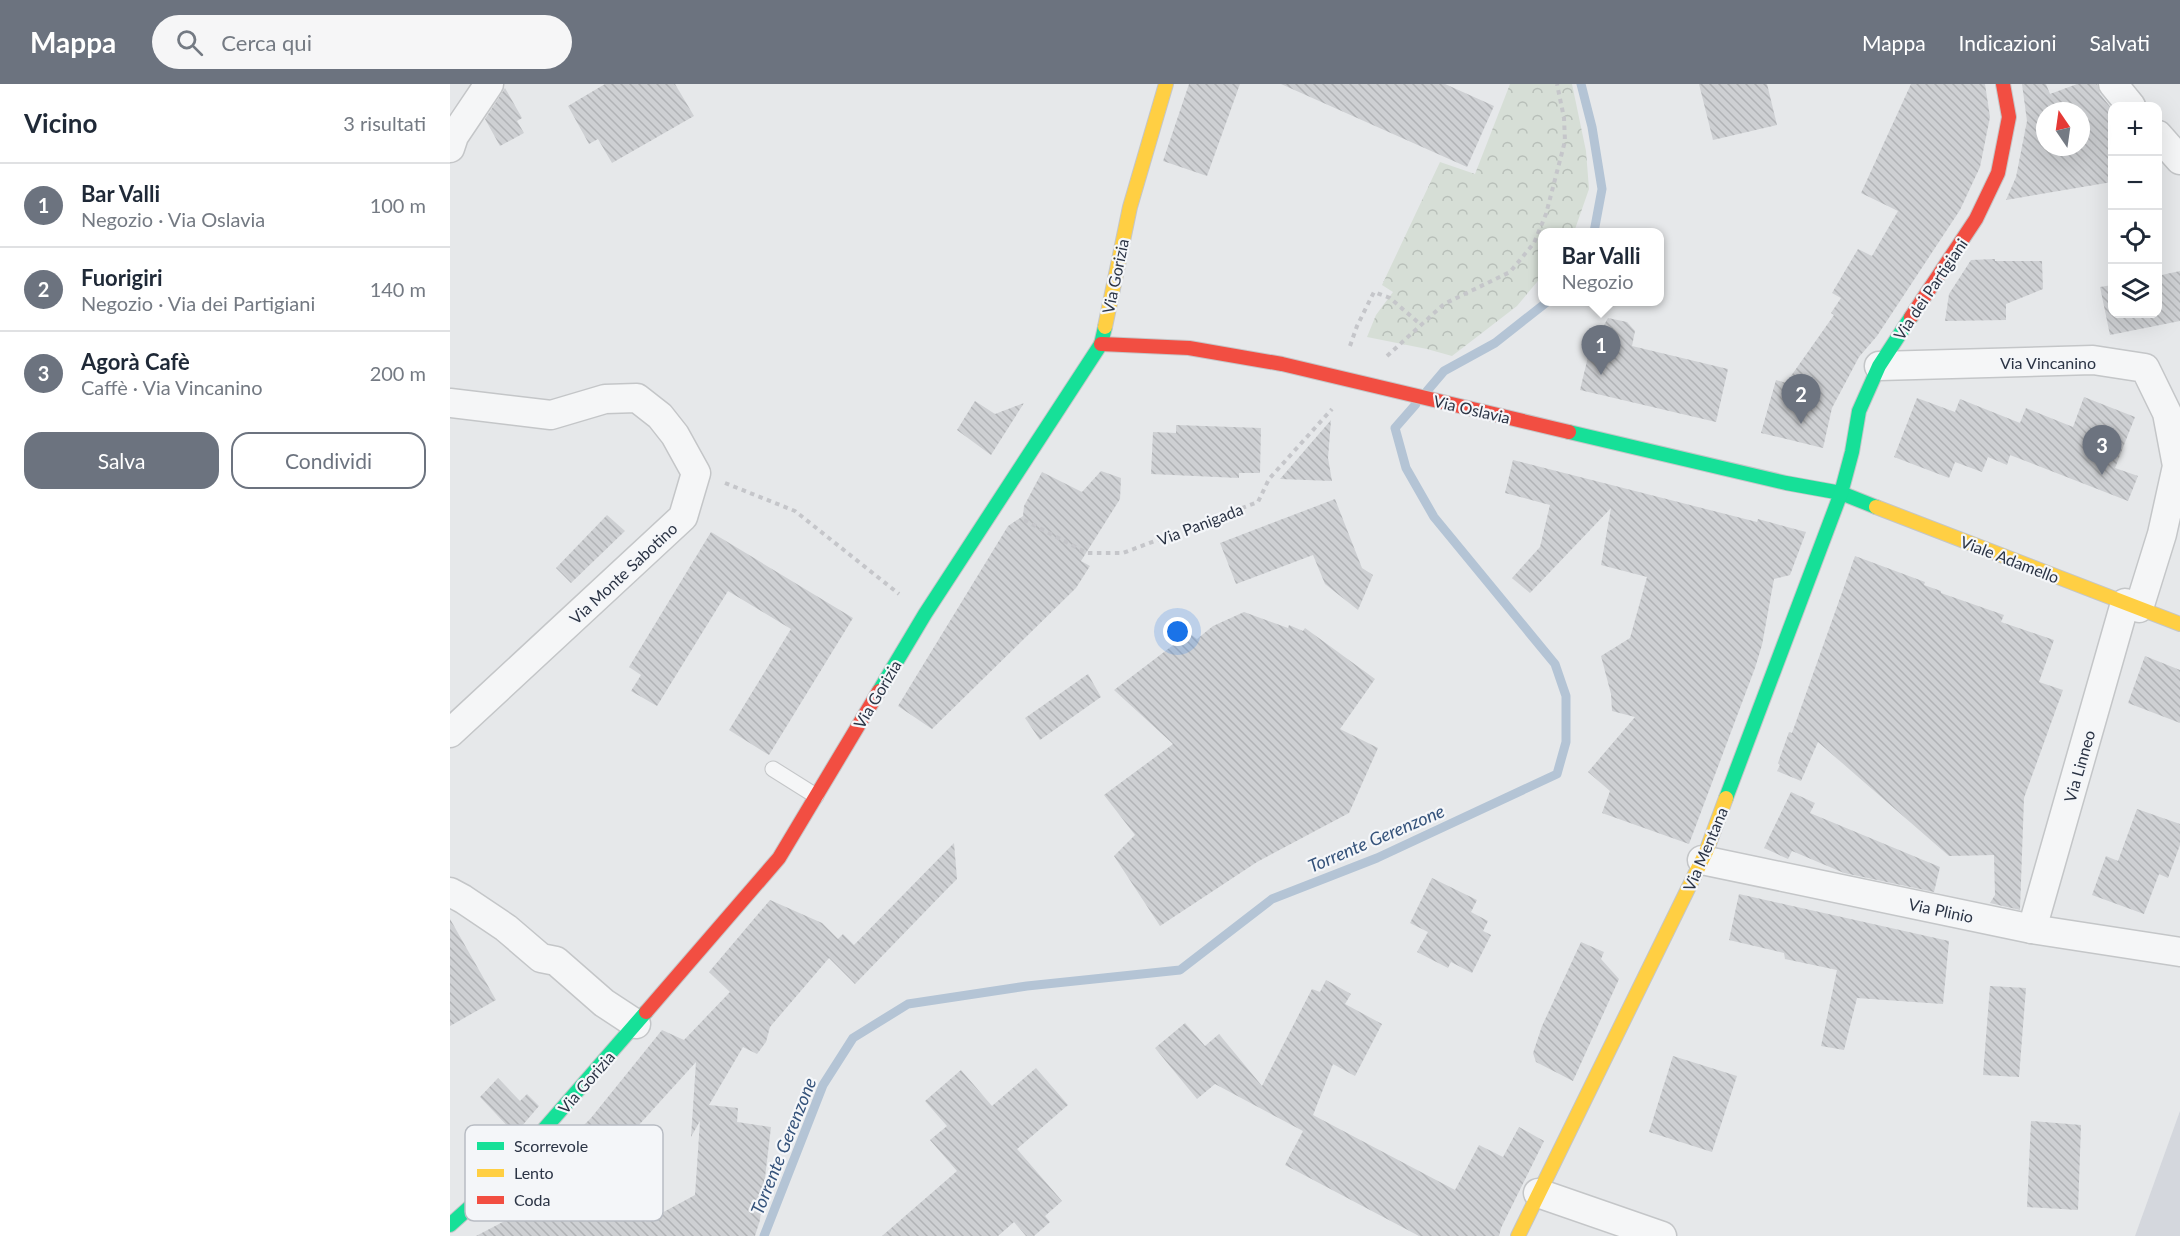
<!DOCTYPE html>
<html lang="it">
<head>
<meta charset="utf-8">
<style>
  :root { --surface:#fff; --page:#f6f6f7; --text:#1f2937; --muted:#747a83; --line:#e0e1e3; --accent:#6c737f }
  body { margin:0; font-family:Lato,sans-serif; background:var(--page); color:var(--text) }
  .controls { position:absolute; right:18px; top:18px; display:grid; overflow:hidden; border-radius:12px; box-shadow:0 6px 24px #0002 }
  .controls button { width:54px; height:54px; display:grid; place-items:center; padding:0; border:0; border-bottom:2px solid var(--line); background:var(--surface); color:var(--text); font:30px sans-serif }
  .compass { position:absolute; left:1586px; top:18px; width:54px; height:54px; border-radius:50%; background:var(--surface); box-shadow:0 6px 24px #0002; rotate:347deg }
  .you { position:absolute; left:728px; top:548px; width:21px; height:21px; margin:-15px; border:4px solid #fff; border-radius:50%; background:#1a73e8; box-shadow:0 0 0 9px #1a73e833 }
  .badge { display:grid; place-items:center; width:39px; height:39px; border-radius:50%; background:var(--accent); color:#fff; font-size:20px; font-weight:700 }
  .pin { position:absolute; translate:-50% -50px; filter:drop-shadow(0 2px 3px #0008) }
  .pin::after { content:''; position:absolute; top:32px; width:21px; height:18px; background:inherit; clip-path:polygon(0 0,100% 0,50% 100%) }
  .popup { position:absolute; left:1088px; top:144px; width:126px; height:78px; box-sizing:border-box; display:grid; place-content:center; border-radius:12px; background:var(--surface); filter:drop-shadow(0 2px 4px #0005); font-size:20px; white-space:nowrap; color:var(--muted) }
  .popup b { font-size:22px; color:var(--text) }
  .popup::after { content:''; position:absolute; left:50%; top:100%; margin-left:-12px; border:12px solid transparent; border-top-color:var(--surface) }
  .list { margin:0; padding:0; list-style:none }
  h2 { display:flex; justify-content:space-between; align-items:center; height:78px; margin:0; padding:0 24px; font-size:26px }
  h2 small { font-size:20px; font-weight:400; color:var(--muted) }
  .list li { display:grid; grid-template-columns:39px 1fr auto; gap:18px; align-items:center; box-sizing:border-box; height:84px; padding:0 24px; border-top:2px solid var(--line) }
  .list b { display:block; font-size:22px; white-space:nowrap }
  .list p { margin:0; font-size:20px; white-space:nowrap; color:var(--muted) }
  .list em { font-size:20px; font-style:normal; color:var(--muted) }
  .actions { display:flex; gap:12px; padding:18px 24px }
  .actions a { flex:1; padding:14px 0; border:2px solid var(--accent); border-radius:18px; text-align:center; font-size:21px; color:var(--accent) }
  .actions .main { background:var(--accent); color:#fff }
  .icon { flex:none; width:33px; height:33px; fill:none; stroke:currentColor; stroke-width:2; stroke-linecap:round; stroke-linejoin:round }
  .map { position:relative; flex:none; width:1730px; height:1152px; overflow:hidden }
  header { display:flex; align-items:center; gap:36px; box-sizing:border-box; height:84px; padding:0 30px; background:var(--accent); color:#fff }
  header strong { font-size:28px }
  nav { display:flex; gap:33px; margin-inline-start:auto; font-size:21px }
  .search { width:420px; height:54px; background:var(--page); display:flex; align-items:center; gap:15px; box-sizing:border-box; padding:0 21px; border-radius:33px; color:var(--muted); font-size:22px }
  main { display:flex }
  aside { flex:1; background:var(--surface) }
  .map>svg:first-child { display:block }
  .built { fill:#d4d7dd }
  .park { fill:url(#park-crowns) }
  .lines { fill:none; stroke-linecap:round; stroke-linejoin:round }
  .stream { stroke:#b4c4d5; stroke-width:9 }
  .building { fill:url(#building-back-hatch); fill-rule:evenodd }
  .lane-casing { stroke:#c4c6c8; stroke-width:17 }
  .street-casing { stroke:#c4c6c8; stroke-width:31 }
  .fast-casing { stroke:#c4c6c8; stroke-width:16 }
  .slow-casing { stroke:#c4c6c8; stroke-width:16 }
  .jam-casing { stroke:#c4c6c8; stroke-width:16 }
  .path { stroke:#c5c6ca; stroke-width:4; stroke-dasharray:4.5 4.5; stroke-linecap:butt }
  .lane { stroke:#f5f6f7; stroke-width:15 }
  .street { stroke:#f5f6f7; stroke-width:28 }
  .fast { stroke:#16e098; stroke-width:14 }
  .slow { stroke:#ffcf43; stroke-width:14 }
  .jam { stroke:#f24e42; stroke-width:14 }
  .labels { text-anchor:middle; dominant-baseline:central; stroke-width:4.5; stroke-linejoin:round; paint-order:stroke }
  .street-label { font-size:16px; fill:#2b3445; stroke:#f4f6f9 }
  .water-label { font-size:18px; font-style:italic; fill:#34527a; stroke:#f4f6f9 }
  .key { fill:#f4f6f9; stroke:#b8bcc3; stroke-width:1.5 }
  .key-label { font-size:16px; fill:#2b3445 }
</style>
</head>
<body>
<header>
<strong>Mappa</strong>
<div class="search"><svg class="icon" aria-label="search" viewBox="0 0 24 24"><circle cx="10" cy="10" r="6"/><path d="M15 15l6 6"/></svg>Cerca qui</div>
<nav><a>Mappa</a><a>Indicazioni</a><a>Salvati</a></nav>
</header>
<main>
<aside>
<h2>Vicino<small>3 risultati</small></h2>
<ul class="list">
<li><span class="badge">1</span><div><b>Bar Valli</b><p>Negozio · Via Oslavia</p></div><em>100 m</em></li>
<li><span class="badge">2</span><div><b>Fuorigiri</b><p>Negozio · Via dei Partigiani</p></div><em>140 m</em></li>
<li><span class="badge">3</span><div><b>Agorà Cafè</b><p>Caffè · Via Vincanino</p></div><em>200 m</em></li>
</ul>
<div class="actions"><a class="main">Salva</a><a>Condividi</a></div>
</aside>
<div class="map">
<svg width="1730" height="1152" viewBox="0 0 1730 1152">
  <defs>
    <pattern id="park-crowns" width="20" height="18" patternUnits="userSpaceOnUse" patternTransform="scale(1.5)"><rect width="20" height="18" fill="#d6ded6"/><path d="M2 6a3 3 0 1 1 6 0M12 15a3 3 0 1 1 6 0" fill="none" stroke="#b8bfb9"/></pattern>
    <pattern id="building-back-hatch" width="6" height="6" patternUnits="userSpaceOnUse" patternTransform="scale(1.5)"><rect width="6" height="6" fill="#ced0d3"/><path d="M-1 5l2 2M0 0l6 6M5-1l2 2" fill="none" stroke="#b1b3b6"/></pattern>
  </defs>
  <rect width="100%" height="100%" fill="#e6e8ea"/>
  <path class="built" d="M 1730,1027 L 1730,1152 L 1685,1152 Z"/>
  <path class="park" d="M 1060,0 L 1122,0 L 1136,67 L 1139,105 L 1124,148 L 1092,148 L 1092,192 L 1067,222 L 1002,272 L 977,265 L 917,253 L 926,231 L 943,208 L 932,201 L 990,78 L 1025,90 Z"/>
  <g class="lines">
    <g class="stream">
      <path d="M 1131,0 L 1142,43 L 1152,105 L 1144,148"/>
      <path d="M 977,307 L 994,287 L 1045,259 L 1097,218"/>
      <path d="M 314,1152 L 373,1001 L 403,954 L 458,920 L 577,902 L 730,886 L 822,815 L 927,774 L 1107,690 L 1116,658 L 1116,612 L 1105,580 L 984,433 L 956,384 L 945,344 L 966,320"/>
    </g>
  </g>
  <g class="building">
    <path d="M 155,0 L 225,0 L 244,32 L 162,79 L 148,55 L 139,60 L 118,22 Z"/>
    <path d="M 739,0 L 790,0 L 757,92 L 713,77 Z"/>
    <path d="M 831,0 L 995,0 L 1044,22 L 1017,83 Z"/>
    <path d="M 1249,0 L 1317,0 L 1327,41 L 1263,56 Z"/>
    <path d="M 1461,0 L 1535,0 L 1540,33 L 1530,83 L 1510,126 L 1427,252 L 1409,273 L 1382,324 L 1373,364 L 1311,349 L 1326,296 L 1336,299 L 1384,231 L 1381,229 L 1391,214 L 1382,209 L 1408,165 L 1422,172 L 1448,127 L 1411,109 Z"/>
    <path d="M 1572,0 L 1596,0 L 1600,10 L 1627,0 L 1647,0 L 1650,10 L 1662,25 L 1662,98 L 1556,116 L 1566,93 L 1577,37 ZM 1595,27 L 1631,27 L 1631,63 L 1595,63 Z"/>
    <path d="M 55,4 L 72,34 L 67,37 L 74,49 L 50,62 L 35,35 Z"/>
    <path d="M 1545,175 L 1545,177 L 1592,177 L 1593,205 L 1556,220 L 1556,236 L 1495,237 L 1499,210 L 1521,176 Z"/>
    <path d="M 1730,187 L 1730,237 L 1660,251 L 1650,203 L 1662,201 L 1662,230 L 1707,230 L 1707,192 Z"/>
    <path d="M 1158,234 L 1177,238 L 1185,247 L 1182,262 L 1278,285 L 1266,338 L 1130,306 L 1143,252 L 1147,253 Z"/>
    <path d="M 1634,313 L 1685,333 L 1665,384 L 1688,392 L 1678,417 L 1560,371 L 1557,381 L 1538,373 L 1532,388 L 1505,378 L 1499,394 L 1444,373 L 1467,314 L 1505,328 L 1510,315 L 1570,339 L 1576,324 L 1623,343 Z"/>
    <path d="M 525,317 L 545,330 L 574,319 L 541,371 L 507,346 Z"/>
    <path d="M 881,336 L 878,374 L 882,397 L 830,395 Z"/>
    <path d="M 726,341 L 811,344 L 810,389 L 789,389 L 789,394 L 701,390 L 703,348 L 726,349 Z"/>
    <path d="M 1063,376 L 1307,438 L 1308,435 L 1356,448 L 1340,491 L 1324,495 L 1312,561 L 1305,584 L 1239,760 L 1152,729 L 1160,707 L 1138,688 L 1185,633 L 1162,627 L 1161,610 L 1151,572 L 1180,554 L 1197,493 L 1151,481 L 1161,424 L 1080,509 L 1062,494 L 1090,463 L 1100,421 L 1055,409 Z"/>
    <path d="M 651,387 L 671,394 L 670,415 L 631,477 L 640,482 L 626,504 L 482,645 L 448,622 L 558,442 L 573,432 L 574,422 L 592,388 L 632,408 Z"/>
    <path d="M 885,415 L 912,484 L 923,491 L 908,526 L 875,500 L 863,471 L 786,500 L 770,459 Z"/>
    <path d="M 157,431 L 175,447 L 121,499 L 106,484 Z"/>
    <path d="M 261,448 L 403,534 L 319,671 L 279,646 L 341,545 L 278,507 L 207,622 L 181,607 L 191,591 L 179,583 Z"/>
    <path d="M 1405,472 L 1475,498 L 1474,501 L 1491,507 L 1491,509 L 1554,531 L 1551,538 L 1604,556 L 1589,598 L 1613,606 L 1574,714 L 1570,826 L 1540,819 L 1545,811 L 1544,771 L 1499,772 L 1368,658 L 1351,697 L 1327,687 L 1330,681 L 1328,679 L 1339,648 L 1342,649 Z"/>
    <path d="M 794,528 L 838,544 L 839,541 L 853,547 L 855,544 L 925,595 L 890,645 L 928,664 L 899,729 L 807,778 L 710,842 L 664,772 L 685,751 L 654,711 L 723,660 L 664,606 L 739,549 L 747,555 L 763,542 Z"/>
    <path d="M 1695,572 L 1730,586 L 1730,639 L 1678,619 Z"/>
    <path d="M 638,590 L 651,613 L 590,656 L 575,634 Z"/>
    <path d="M 1341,708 L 1365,719 L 1360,729 L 1490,783 L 1484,808 L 1394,789 L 1342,767 L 1338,775 L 1314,764 Z"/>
    <path d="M 1687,725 L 1730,740 L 1730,761 L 1718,794 L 1709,790 L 1694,830 L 1642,811 L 1656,772 L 1668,777 Z"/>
    <path d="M 504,759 L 507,795 L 498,804 L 405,900 L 379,874 L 320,943 L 316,958 L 307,970 L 293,963 L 259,1021 L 288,1024 L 287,1038 L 321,1043 L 310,1136 L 305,1152 L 26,1152 L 68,1130 L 59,1117 L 96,1080 L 92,1076 L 116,1049 L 121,1054 L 141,1034 L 212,946 L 234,956 L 280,908 L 259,888 L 320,816 L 372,839 L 388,855 L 393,850 L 404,861 ZM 246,978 L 241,1053 L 250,1037 L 245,1111 L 195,1138 L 159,1074 Z"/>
    <path d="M 982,794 L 1027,816 L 1021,828 L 1038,837 L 1033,847 L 1041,851 L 1022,889 L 1001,878 L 998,884 L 967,868 L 978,848 L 960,839 Z"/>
    <path d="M 1289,810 L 1499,857 L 1493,920 L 1407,914 L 1394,966 L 1371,962 L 1387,886 L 1335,875 L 1334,869 L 1279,856 Z"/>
    <path d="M 0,835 L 46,916 L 0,942 Z"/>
    <path d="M 1131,858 L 1154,868 L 1151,875 L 1169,895 L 1123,997 L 1086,978 L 1083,969 L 1092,942 Z"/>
    <path d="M 876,896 L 901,910 L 895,920 L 932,940 L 905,992 L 883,980 L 863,1031 L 1005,1106 L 1029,1061 L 1053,1073 L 1069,1043 L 1094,1057 L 1051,1144 L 1049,1152 L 969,1152 L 835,1081 L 853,1047 L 765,1000 L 747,1015 L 705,964 L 735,939 L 755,962 L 769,950 L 812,1002 L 862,905 L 870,908 Z"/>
    <path d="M 1540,902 L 1576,904 L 1569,993 L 1533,991 Z"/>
    <path d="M 1223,972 L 1287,992 L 1262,1068 L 1199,1048 Z"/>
    <path d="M 586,984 L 618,1021 L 567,1065 L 612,1117 L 595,1132 L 600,1138 L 584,1152 L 576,1152 L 564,1138 L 548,1152 L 432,1152 L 507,1087 L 480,1056 L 497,1042 L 475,1017 L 511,986 L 542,1022 Z"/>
    <path d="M 48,994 L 70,1017 L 77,1010 L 89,1022 L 65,1050 L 30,1013 Z"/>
    <path d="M 1581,1037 L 1631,1041 L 1628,1126 L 1577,1123 Z"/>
  </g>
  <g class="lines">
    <defs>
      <path id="lane" d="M 323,685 L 366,712"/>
      <g id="street">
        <path d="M 1663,0 L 1681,22"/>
        <path d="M 1708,51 L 1730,76"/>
        <path d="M 0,64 L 4,52 L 39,0"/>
        <path d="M 1429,282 L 1643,276 L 1695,284 L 1717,329 L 1727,382 L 1712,450 L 1689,524"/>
        <path d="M 0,319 L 101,331 L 155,315 L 187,314 L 210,332 L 225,351 L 246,389 L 233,433 L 0,649"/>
        <path d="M 1252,776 L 1582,845 L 1730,868"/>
        <path d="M 0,808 L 13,815 L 56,844 L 91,874 L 106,877 L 154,919 L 186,940"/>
        <path d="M 1582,845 L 1675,519"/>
        <path d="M 1088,1109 L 1212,1152"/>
      </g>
      <g id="fast">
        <path d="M 1119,348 L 1336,399 L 1391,409 L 1426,423"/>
        <path d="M 429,607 L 475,530 L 651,260 L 655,243"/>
        <path d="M 1276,714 L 1391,409 L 1402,368 L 1409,327 L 1429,282 L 1461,233"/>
        <path d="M 0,1141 L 50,1096 L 196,928"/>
      </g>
      <g id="slow">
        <path d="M 655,243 L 680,123 L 716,0"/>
        <path d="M 1426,423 L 1730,540"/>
        <path d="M 1068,1152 L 1256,768 L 1276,714"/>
      </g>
      <g id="jam">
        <path d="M 1461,233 L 1526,135 L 1548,89 L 1559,33 L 1553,0"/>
        <path d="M 651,260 L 739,264 L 832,280 L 1119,348"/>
        <path d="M 196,928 L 329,774 L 429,607"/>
      </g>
    </defs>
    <use href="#lane" class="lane-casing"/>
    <use href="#street" class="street-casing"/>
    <use href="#fast" class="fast-casing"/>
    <use href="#slow" class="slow-casing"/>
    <use href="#jam" class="jam-casing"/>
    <g class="path">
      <path d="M 900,262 L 907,242 L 924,208 L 940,214 L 970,240"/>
      <path d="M 937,272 L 994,220 L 1060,188 L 1084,159 L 1096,130 L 1115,57 L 1114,34 L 1107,0"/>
      <path d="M 275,399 L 345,427 L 449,510"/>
      <path d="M 574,436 L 637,469 L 673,469 L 808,418 L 819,395 L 882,325"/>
    </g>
    <use href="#lane" class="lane"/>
    <use href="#street" class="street"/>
    <use href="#fast" class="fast"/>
    <use href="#slow" class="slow"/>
    <use href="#jam" class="jam"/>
  </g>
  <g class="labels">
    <g class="street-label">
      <text transform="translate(665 192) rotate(-78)">Via Gorizia</text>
      <text transform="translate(1480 205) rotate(-56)">Via dei Partigiani</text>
      <text x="1598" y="278">Via Vincanino</text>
      <text transform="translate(1022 325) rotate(13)">Via Oslavia</text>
      <text transform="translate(750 440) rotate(-21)">Via Panigada</text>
      <text transform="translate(1560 475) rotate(21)">Viale Adamello</text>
      <text transform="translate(173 489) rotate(-43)">Via Monte Sabotino</text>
      <text transform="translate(427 610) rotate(-59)">Via Gorizia</text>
      <text transform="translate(1629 682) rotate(-74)">Via Linneo</text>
      <text transform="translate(1255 765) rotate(-67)">Via Mentana</text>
      <text transform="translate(1491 826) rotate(12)">Via Plinio</text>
      <text transform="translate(136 998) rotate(-49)">Via Gorizia</text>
    </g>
    <g class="water-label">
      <text transform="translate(926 754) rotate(-23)">Torrente Gerenzone</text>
      <text transform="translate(333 1062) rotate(-68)">Torrente Gerenzone</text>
    </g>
  </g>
  <rect x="15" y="1041" width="198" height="96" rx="9" class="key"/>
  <rect x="27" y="1058" width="27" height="8" fill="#16e098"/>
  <rect x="27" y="1085" width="27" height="8" fill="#ffcf43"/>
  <rect x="27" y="1112" width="27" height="8" fill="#f24e42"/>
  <g class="key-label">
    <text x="64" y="1068">Scorrevole</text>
    <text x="64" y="1095">Lento</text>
    <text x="64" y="1122">Coda</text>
  </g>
</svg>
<div class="controls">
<button>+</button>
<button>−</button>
<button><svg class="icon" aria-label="locate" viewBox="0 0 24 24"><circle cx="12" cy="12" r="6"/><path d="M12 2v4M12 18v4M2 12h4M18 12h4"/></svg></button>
<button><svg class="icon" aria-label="layers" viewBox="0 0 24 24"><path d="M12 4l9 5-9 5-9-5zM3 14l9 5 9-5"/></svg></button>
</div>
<svg class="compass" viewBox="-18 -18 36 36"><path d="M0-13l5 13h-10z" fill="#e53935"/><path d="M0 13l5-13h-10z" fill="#747a83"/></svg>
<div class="you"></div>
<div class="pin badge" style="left:1151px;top:291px">1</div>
<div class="popup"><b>Bar Valli</b>Negozio</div>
<div class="pin badge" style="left:1351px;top:340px">2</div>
<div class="pin badge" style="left:1652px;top:391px">3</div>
</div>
</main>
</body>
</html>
